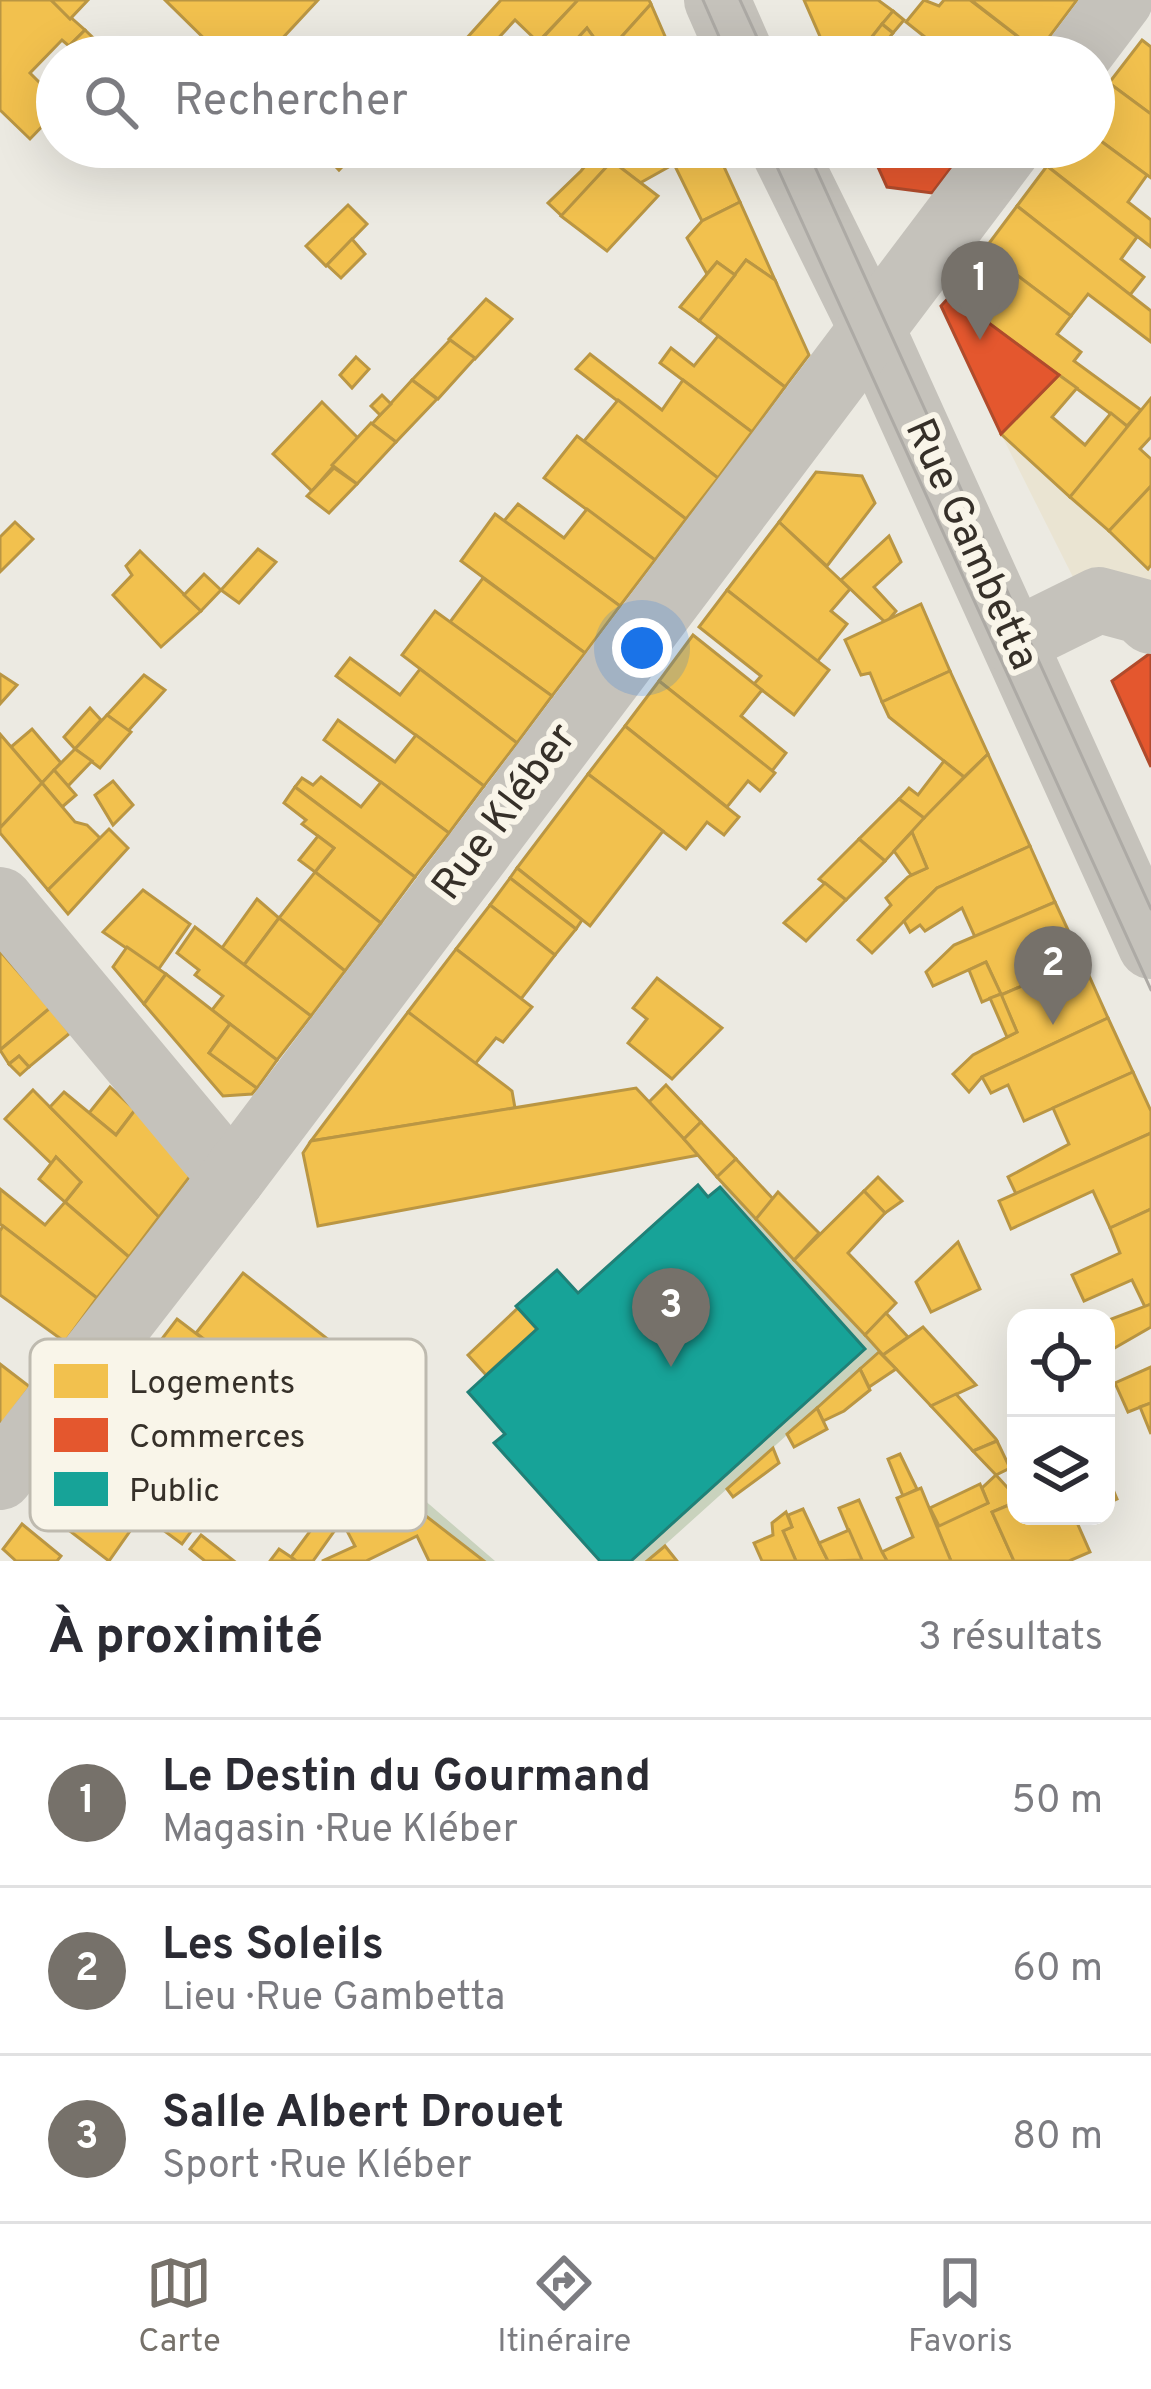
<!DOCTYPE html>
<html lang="fr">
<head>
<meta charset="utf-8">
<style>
  :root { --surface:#fff; --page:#f7f7f7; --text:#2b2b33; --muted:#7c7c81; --line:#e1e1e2; --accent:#76716a }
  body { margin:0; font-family:Overpass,sans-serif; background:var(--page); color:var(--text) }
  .controls { position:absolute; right:36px; bottom:36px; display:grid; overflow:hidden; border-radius:24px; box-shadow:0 12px 48px #0002 }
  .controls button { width:108px; height:108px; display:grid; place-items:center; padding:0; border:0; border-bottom:3px solid var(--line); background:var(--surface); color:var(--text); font:60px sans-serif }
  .you { position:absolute; left:642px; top:648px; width:42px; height:42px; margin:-30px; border:9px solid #fff; border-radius:50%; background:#1a73e8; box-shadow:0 0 0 18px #1a73e833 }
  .badge { display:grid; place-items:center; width:78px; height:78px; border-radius:50%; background:var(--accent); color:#fff; font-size:39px; font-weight:700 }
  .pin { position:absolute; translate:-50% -99px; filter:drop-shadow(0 3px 6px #0008) }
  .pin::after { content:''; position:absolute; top:63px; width:42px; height:36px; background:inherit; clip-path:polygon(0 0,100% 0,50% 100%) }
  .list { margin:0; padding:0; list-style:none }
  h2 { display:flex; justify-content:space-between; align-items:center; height:156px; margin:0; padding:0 48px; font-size:51px }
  h2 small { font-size:39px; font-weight:400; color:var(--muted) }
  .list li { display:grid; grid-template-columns:78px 1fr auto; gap:36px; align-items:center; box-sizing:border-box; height:168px; padding:0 48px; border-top:3px solid var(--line) }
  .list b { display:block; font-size:45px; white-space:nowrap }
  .list p { margin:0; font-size:39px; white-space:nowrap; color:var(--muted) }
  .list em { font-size:39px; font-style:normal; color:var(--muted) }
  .icon { flex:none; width:66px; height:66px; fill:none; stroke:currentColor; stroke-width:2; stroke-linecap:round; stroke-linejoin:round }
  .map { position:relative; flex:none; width:1151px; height:1561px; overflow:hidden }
  .search { position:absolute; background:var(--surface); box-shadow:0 12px 48px #0002; left:36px; right:36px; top:36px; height:132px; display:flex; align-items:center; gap:30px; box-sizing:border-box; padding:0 42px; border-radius:66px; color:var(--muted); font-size:45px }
  .sheet { height:660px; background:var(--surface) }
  nav { display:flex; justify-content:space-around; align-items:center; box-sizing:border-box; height:168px; border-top:3px solid var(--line); background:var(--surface); font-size:33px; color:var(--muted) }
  nav a { display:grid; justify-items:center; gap:6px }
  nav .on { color:var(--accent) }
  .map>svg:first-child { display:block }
  .green { fill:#c9d2bd }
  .plaza { fill:#eae4d2 }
  .homes { fill:#f2c14e; stroke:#ba9643; stroke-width:3 }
  .shops { fill:#e4572e; stroke:#b04b2c; stroke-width:3 }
  .public { fill:#17a398; stroke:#208077; stroke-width:3 }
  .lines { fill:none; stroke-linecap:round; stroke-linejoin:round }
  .minor { stroke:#c5c2bb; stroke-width:66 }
  .tram { stroke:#adaaa5; stroke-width:3 }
  .labels { text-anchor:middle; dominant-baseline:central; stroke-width:12; stroke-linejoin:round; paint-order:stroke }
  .street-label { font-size:42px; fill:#363029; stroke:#f9f5e9 }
  .key { fill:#f9f5e9; stroke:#bebaaf; stroke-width:3 }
  .key-label { font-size:33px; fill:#363029 }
</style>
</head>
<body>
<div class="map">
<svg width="1151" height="1561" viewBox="0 0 1151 1561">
  <rect width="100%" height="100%" fill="#eceae2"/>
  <g class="green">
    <path d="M 723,1184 L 879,1352 L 647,1561 L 631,1561 L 864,1349 L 720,1187 Z"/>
    <path d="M 393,1390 L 374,1440 L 379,1461 L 495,1561 L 484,1561 L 361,1466 L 347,1450 Z"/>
  </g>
  <path class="plaza" d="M 1001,434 L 1151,571 L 1151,604 L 1082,595 Z"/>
  <g class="homes">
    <path d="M 0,0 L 51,0 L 85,30 L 69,46 L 62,40 L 30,73 L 57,100 L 57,111 L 30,139 L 0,110 Z"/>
    <path d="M 51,0 L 88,0 L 70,19 Z"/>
    <path d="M 165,0 L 318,0 L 265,57 L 223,57 Z"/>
    <path d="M 501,0 L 578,0 L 538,42 L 515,20 L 491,46 L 486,41 L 477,49 L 466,39 Z"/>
    <path d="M 578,0 L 649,0 L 651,4 L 606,54 L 587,28 L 562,55 L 558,50 L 551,57 L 525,57 Z"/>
    <path d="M 804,0 L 878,0 L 893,11 L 856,57 L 829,57 Z"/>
    <path d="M 924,0 L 939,6 L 944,0 L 970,0 L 1038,52 L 1034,57 L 950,57 L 906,22 Z"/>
    <path d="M 971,0 L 1077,0 L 1038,52 Z"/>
    <path d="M 651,4 L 674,57 L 600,57 L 606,54 Z"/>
    <path d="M 893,11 L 904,20 L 893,33 L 882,24 Z"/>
    <path d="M 882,24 L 893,33 L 874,57 L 856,57 Z"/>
    <path d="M 587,28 L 604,52 L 600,57 L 567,57 L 564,53 Z"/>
    <path d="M 85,30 L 106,50 L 100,57 L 81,57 L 69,46 Z"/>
    <path d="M 929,40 L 950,57 L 916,57 Z"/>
    <path d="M 1142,40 L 1151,47 L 1151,114 L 1109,83 Z"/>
    <path d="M 1109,83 L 1151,114 L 1151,178 L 1094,136 L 1094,103 Z"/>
    <path d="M 1094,136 L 1147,175 L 1128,202 L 1151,220 L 1151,247 L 1047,166 L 1061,147 L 1094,147 Z"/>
    <path d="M 317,147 L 361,147 L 339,170 Z"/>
    <path d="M 595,147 L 641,147 L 612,161 L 562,216 L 548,203 L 581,171 L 598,150 Z"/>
    <path d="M 641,147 L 715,147 L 740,202 L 702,221 L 674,164 L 640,183 L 612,161 Z"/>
    <path d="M 612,161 L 658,196 L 607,251 L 561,216 Z"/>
    <path d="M 1047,166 L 1137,237 L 1121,259 L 1144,277 L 1130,295 L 1017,206 Z"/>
    <path d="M 740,202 L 775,280 L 746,260 L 735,275 L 717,262 L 707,274 L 687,238 L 702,221 Z"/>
    <path d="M 348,205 L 367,224 L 326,266 L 306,246 Z"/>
    <path d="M 1017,206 L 1151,311 L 1151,342 L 1088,294 L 1071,316 L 984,250 Z"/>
    <path d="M 352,239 L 365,254 L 341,278 L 327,265 Z"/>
    <path d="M 984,250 L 1071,316 L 1057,334 L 1081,352 L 1074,361 L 1141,410 L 1127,426 L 951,295 Z"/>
    <path d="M 746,260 L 775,280 L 809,355 L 785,387 L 699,321 Z"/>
    <path d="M 717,262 L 735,275 L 699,321 L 680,307 Z"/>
    <path d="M 486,299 L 512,319 L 475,359 L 449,339 Z"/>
    <path d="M 718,336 L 785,387 L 752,432 L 660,363 L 671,348 L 694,366 Z"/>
    <path d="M 450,340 L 475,358 L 438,399 L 412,380 Z"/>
    <path d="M 590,354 L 662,410 L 683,380 L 752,432 L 718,478 L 576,369 Z"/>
    <path d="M 356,357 L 369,369 L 352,388 L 340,375 Z"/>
    <path d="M 1059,375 L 1077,388 L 1052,417 L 1085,445 L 1111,413 L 1127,426 L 1125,434 L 1070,497 L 1001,434 Z"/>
    <path d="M 412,380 L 437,399 L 396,442 L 372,424 Z"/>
    <path d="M 382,395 L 391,404 L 380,415 L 371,406 Z"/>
    <path d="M 1151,398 L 1151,437 L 1140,449 L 1151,459 L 1151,486 L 1109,531 L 1070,497 Z"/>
    <path d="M 618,400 L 718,478 L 686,519 L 584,441 Z"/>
    <path d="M 322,402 L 358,438 L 312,491 L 273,454 Z"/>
    <path d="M 371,423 L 396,442 L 357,484 L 332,465 Z"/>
    <path d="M 577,436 L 686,519 L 655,560 L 544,478 Z"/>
    <path d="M 334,468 L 357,484 L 329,513 L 307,496 Z"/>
    <path d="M 816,472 L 862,476 L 875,503 L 827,566 L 779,522 Z"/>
    <path d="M 1151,486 L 1151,565 L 1148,569 L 1109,531 Z"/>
    <path d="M 518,504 L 564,538 L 587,509 L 655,560 L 620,606 L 504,521 Z"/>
    <path d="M 495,514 L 620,606 L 585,653 L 461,561 Z"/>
    <path d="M 15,522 L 33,539 L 0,572 L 0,537 Z"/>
    <path d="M 779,522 L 850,589 L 831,611 L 847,624 L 817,662 L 727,590 Z"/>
    <path d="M 889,536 L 901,562 L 874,587 L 896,611 L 886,623 L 841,580 Z"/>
    <path d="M 258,549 L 276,562 L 239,603 L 221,590 Z"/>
    <path d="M 140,551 L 201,611 L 161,647 L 113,595 L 132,575 L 126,566 Z"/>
    <path d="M 204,574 L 221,590 L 201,611 L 184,595 Z"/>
    <path d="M 483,578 L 585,653 L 552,696 L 450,622 Z"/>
    <path d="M 727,590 L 829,670 L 794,715 L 754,684 L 761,676 L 699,627 Z"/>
    <path d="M 921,604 L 950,671 L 882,702 L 870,673 L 861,675 L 845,640 Z"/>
    <path d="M 435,611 L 552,696 L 517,743 L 402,655 Z"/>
    <path d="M 693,635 L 762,690 L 741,716 L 786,753 L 772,771 L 659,681 Z"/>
    <path d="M 350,658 L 400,695 L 420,669 L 517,743 L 484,786 L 336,676 Z"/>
    <path d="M 950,671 L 988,754 L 964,777 L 889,717 L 882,702 Z"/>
    <path d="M 0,674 L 17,685 L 0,704 Z"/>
    <path d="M 144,675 L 165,690 L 128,731 L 107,715 Z"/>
    <path d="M 659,681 L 775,773 L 760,791 L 748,781 L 727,807 L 625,726 Z"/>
    <path d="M 90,708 L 101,720 L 75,749 L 64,737 Z"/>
    <path d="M 107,715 L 131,732 L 100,768 L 75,749 Z"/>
    <path d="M 338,720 L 395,762 L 416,735 L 484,786 L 449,833 L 324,740 Z"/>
    <path d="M 625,726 L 739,817 L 724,835 L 707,822 L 686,849 L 588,774 Z"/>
    <path d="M 32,729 L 61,763 L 42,783 L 11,747 Z"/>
    <path d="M 0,734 L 42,783 L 0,828 Z"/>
    <path d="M 75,749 L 92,761 L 68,786 L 54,770 Z"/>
    <path d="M 988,754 L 1030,846 L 937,888 L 872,953 L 858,940 L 891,905 L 886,898 L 908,877 L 927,868 L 911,830 Z"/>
    <path d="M 944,761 L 964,777 L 924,818 L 899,799 L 909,788 L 918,795 Z"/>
    <path d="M 54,770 L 76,795 L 62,807 L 42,783 Z"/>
    <path d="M 588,774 L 663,831 L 590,926 L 517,868 Z"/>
    <path d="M 321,777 L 361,807 L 381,782 L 449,833 L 415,877 L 295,787 L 302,778 L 313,785 Z"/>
    <path d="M 113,781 L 133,805 L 113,825 L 95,795 Z"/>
    <path d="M 42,783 L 75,822 L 87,825 L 100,838 L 48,890 L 0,833 L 0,828 Z"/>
    <path d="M 295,787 L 415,877 L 381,923 L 315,872 L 334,848 L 302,824 L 306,820 L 284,803 Z"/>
    <path d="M 899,799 L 924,818 L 885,861 L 859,839 Z"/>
    <path d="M 109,829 L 128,848 L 68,914 L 48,890 Z"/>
    <path d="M 912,832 L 927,868 L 911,875 L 894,851 Z"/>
    <path d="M 318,836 L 334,848 L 315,872 L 299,860 Z"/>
    <path d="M 859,839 L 885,861 L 846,900 L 819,879 Z"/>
    <path d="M 1030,846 L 1055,902 L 975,937 L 962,908 L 925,931 L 920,925 L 910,932 L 904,921 L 937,888 Z"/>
    <path d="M 517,868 L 582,920 L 576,929 L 510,878 Z"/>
    <path d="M 315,872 L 381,923 L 345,971 L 279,918 Z"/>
    <path d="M 510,878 L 576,929 L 555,955 L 490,905 Z"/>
    <path d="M 825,883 L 846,900 L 806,941 L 784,923 Z"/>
    <path d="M 143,890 L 190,924 L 158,970 L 103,932 Z"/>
    <path d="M 257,899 L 279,918 L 244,965 L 222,948 Z"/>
    <path d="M 1055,902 L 1082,960 L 1001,995 L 986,962 L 933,986 L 926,972 L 954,945 Z"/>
    <path d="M 490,905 L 555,955 L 521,999 L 456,949 Z"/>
    <path d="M 279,918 L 345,971 L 311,1016 L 244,965 Z"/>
    <path d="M 195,927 L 311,1016 L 277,1060 L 212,1010 L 223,996 L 195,975 L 199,970 L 177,953 Z"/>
    <path d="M 127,947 L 166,974 L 144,1004 L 113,967 Z"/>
    <path d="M 456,949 L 532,1007 L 503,1042 L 496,1038 L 475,1064 L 408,1012 Z"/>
    <path d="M 0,951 L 50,1008 L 0,1050 Z"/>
    <path d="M 1082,960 L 1108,1018 L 982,1077 L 969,1092 L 953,1074 L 973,1055 L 1017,1032 L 1001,995 Z"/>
    <path d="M 986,962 L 1001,994 L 982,1002 L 969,970 Z"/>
    <path d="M 166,974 L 230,1024 L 209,1053 L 257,1088 L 252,1094 L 223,1096 L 144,1004 Z"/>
    <path d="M 657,978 L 722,1028 L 672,1079 L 628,1043 L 647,1019 L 633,1008 Z"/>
    <path d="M 1001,994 L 1017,1032 L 1007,1037 L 990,998 Z"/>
    <path d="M 50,1008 L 70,1033 L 29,1067 L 19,1056 L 9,1064 L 0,1050 Z"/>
    <path d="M 408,1012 L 512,1091 L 515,1108 L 311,1141 Z"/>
    <path d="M 1108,1018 L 1133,1072 L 1024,1121 L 1008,1085 L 991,1093 L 982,1077 Z"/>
    <path d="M 230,1024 L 277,1060 L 257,1088 L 209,1053 Z"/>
    <path d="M 19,1056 L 29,1067 L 20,1075 L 9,1064 Z"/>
    <path d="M 1133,1072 L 1151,1111 L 1151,1133 L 1016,1194 L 1008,1177 L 1069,1144 L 1053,1108 Z"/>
    <path d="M 666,1085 L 701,1122 L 684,1139 L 649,1102 Z"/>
    <path d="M 110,1087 L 135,1110 L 116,1135 L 89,1113 Z"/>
    <path d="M 636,1088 L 699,1155 L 318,1226 L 303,1153 L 311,1141 Z"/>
    <path d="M 33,1090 L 159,1217 L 129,1257 L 65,1202 L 81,1182 L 56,1157 L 52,1164 L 5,1119 Z"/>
    <path d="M 64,1092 L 116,1135 L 135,1110 L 191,1175 L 159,1217 L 50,1107 Z"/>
    <path d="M 701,1122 L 736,1159 L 717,1177 L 684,1139 Z"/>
    <path d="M 1151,1133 L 1151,1209 L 1110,1228 L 1093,1191 L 1011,1229 L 999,1201 Z"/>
    <path d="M 56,1157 L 81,1182 L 65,1202 L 39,1179 Z"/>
    <path d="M 736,1159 L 775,1201 L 756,1219 L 717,1177 Z"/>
    <path d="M 878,1177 L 902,1201 L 885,1213 L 864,1191 Z"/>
    <path d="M 0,1189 L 45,1225 L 65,1202 L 129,1257 L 97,1298 L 0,1224 Z"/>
    <path d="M 864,1191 L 885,1213 L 848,1253 L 896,1303 L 865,1335 L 794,1260 Z"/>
    <path d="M 778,1192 L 819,1233 L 794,1260 L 756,1219 Z"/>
    <path d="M 1151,1209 L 1151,1304 L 1145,1307 L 1132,1280 L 1084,1301 L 1072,1275 L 1120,1253 L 1110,1228 Z"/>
    <path d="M 3,1226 L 97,1298 L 65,1342 L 0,1295 L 0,1231 Z"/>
    <path d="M 958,1242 L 980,1289 L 931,1312 L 916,1282 Z"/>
    <path d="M 243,1273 L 393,1390 L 347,1450 L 196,1333 Z"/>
    <path d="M 1151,1304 L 1151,1327 L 1106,1353 L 1106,1321 Z"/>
    <path d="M 518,1308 L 537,1329 L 486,1375 L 468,1355 Z"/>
    <path d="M 886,1313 L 908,1337 L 883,1355 L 865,1335 Z"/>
    <path d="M 177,1319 L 223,1354 L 210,1370 L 293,1432 L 266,1466 L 139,1369 Z"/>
    <path d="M 923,1327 L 976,1385 L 931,1406 L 883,1355 Z"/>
    <path d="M 879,1352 L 896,1369 L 869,1387 L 860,1369 Z"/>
    <path d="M 0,1364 L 30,1387 L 0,1427 Z"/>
    <path d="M 1151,1367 L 1151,1403 L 1128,1412 L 1115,1383 Z"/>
    <path d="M 860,1369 L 870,1390 L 844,1411 L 823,1421 L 817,1408 Z"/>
    <path d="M 956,1394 L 996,1439 L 997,1441 L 973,1451 L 931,1406 Z"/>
    <path d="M 1151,1403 L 1151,1434 L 1140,1407 Z"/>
    <path d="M 817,1408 L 827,1429 L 794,1447 L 787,1434 Z"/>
    <path d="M 105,1415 L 173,1467 L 156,1489 L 198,1522 L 182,1544 L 70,1461 Z"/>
    <path d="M 997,1441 L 1010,1468 L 996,1475 L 973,1451 Z"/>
    <path d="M 773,1448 L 779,1463 L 733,1497 L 727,1489 Z"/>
    <path d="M 900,1454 L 917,1489 L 903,1496 L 888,1459 Z"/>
    <path d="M 70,1461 L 142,1514 L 109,1561 L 36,1505 Z"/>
    <path d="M 1106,1473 L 1117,1499 L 1106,1504 Z"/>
    <path d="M 996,1475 L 1016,1497 L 1016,1502 L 992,1512 L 1014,1561 L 951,1561 L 936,1526 L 988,1503 L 982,1488 Z"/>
    <path d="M 980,1484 L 988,1503 L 939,1526 L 930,1508 Z"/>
    <path d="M 921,1488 L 951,1561 L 887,1561 L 882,1552 L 913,1537 L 897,1498 Z"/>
    <path d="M 404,1499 L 484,1561 L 429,1561 L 417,1536 L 366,1561 L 322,1561 L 355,1546 L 345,1527 Z"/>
    <path d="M 859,1500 L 882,1552 L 887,1561 L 861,1561 L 839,1508 Z"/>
    <path d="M 1016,1502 L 1016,1516 L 1080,1516 L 1075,1518 L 1090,1552 L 1069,1561 L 1014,1561 L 992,1512 Z"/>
    <path d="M 803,1509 L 819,1543 L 828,1561 L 796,1561 L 783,1531 L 792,1527 L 788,1515 Z"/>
    <path d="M 325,1511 L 340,1523 L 313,1561 L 296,1561 L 291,1557 Z"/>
    <path d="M 786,1512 L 792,1527 L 783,1531 L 796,1561 L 762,1561 L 754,1543 L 773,1535 L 772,1523 Z"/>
    <path d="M 22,1524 L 61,1556 L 57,1561 L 16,1561 L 3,1549 Z"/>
    <path d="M 849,1530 L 862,1560 L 828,1561 L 819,1543 Z"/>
    <path d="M 201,1535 L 234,1561 L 205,1561 L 190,1549 Z"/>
    <path d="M 665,1546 L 677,1561 L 647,1561 Z"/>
    <path d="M 279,1549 L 291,1557 L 296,1561 L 270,1561 Z"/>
  </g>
  <g class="shops">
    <path d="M 869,147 L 967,147 L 932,193 L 887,187 Z"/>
    <path d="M 951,295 L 1059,375 L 1001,434 L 941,306 Z"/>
    <path d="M 1149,654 L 1151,655 L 1151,767 L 1112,681 Z"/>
  </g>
  <path class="public" d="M 698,1185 L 708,1197 L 720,1187 L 865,1349 L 631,1561 L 600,1561 L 494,1443 L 505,1434 L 468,1392 L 537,1329 L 516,1306 L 557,1270 L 578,1293 Z"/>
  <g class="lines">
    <g class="minor">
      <path d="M 717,0 L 742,57"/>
      <path d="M 1077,57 L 1120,0"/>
      <path d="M 782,147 L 871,327 L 1151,946"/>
      <path d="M 1014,642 L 1099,600 L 1140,611 L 1151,621"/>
      <path d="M 0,900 L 232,1178"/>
      <path d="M 0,1477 L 232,1178 L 1009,147"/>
    </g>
    <g class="tram">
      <path d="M 703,0 L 728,57"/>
      <path d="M 740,0 L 766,57"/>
      <path d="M 768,147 L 1151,990"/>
      <path d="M 806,147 L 1151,909"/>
    </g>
  </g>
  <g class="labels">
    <g class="street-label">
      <text transform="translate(970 545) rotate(66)">Rue Gambetta</text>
      <text transform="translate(506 813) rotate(-53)">Rue Kléber</text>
    </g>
  </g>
  <rect x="30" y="1339" width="396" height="192" rx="18" class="key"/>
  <rect x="54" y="1364" width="54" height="34" fill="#f2c14e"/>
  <rect x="54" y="1418" width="54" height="34" fill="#e4572e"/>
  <rect x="54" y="1472" width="54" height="34" fill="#17a398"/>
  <g class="key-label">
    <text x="129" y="1393">Logements</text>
    <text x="129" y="1447">Commerces</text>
    <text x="129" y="1501">Public</text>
  </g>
</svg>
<div class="controls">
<button><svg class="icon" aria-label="locate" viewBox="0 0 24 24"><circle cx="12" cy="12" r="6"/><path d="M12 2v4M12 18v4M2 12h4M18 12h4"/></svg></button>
<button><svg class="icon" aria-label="layers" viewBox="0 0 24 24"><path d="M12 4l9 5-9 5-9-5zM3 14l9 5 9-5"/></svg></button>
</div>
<div class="you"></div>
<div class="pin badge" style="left:980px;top:340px">1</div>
<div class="pin badge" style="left:1053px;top:1025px">2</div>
<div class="pin badge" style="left:671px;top:1367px">3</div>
<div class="search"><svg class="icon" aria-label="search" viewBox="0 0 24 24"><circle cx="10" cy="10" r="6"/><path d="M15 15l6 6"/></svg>Rechercher</div>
</div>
<section class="sheet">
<h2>À proximité<small>3 résultats</small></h2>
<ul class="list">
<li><span class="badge">1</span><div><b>Le Destin du Gourmand</b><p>Magasin · Rue Kléber</p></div><em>50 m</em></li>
<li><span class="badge">2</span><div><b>Les Soleils</b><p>Lieu · Rue Gambetta</p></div><em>60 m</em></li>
<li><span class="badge">3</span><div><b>Salle Albert Drouet</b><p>Sport · Rue Kléber</p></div><em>80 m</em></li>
</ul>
</section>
<nav>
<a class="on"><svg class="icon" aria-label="map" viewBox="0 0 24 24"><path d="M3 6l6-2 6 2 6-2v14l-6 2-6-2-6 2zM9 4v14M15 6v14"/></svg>Carte</a>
<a><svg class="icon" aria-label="directions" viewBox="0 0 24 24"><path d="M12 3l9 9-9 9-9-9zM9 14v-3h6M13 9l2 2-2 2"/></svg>Itinéraire</a>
<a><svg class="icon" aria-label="saved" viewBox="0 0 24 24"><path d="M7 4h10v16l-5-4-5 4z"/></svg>Favoris</a>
</nav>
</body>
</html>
